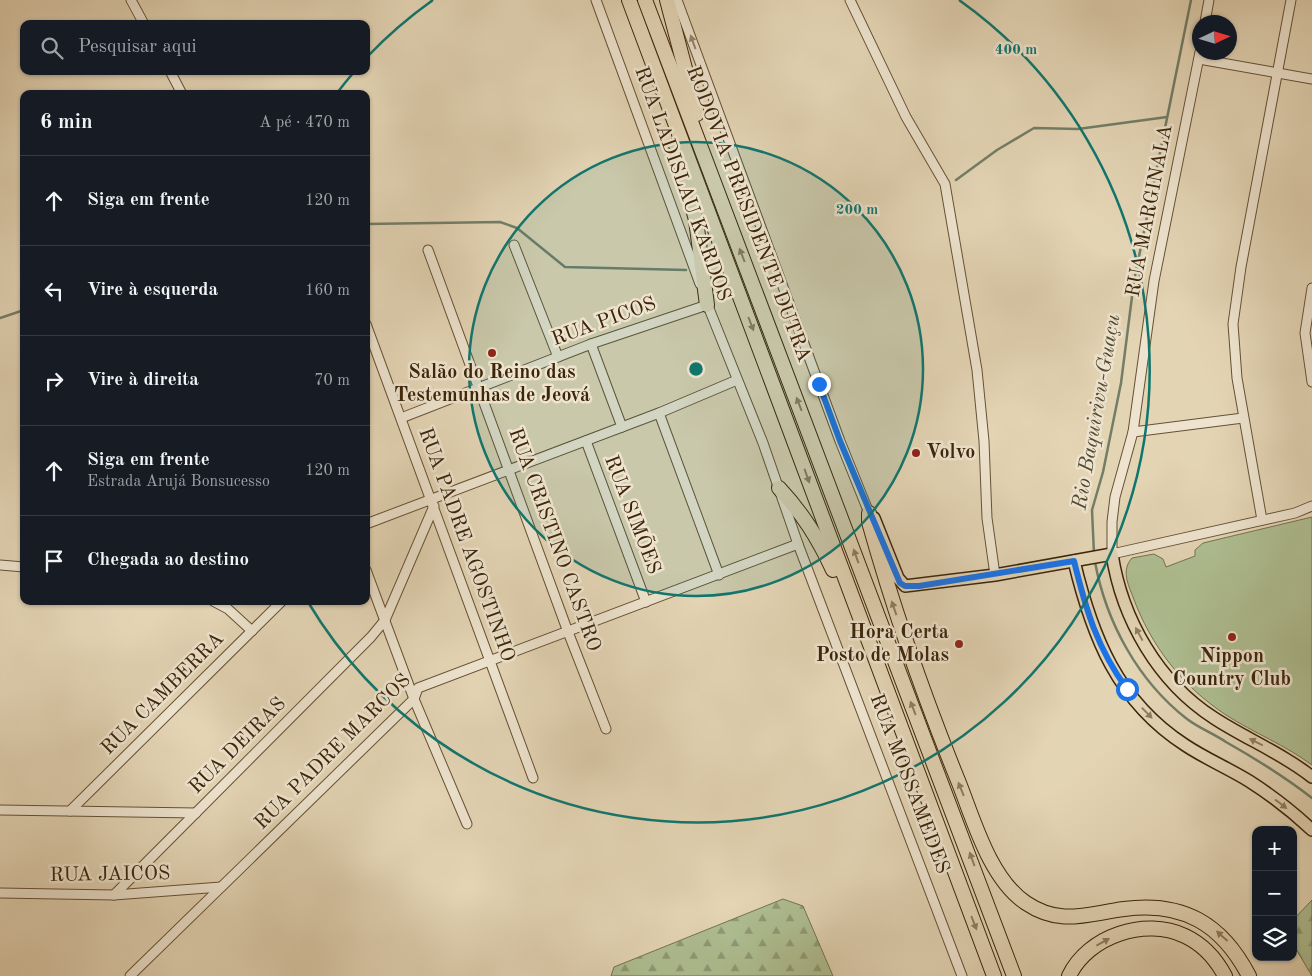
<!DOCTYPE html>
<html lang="pt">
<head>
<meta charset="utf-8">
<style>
  :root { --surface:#171b24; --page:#242831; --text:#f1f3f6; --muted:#9ea1a6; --line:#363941 }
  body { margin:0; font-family:"Old Standard TT",serif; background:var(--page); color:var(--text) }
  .controls { position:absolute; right:15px; bottom:15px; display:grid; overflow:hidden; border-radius:10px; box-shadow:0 1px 4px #0004 }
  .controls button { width:45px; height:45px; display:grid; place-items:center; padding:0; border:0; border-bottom:1px solid var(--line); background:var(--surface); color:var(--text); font:25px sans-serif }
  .compass { position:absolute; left:1192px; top:15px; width:45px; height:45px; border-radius:50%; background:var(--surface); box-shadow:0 1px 4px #0004; rotate:86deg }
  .stop { position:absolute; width:15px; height:15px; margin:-11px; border:4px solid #1a73e8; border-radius:50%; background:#fff }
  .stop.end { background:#1a73e8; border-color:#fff; box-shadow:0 1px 5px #0008 }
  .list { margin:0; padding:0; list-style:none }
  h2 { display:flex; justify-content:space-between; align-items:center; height:65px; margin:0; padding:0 20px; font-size:21px }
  h2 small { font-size:16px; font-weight:400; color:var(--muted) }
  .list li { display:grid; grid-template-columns:32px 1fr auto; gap:15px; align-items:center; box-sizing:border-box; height:90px; padding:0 20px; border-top:1px solid var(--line) }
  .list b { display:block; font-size:19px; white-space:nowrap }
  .list p { margin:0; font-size:16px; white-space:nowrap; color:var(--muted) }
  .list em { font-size:16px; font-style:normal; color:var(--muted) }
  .icon { flex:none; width:28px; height:28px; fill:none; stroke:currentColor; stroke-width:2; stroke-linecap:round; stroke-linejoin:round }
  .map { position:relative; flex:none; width:1312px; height:976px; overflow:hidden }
  .search { position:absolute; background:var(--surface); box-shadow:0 1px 4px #0004; left:20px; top:20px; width:350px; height:55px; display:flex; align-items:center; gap:12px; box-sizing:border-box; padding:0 18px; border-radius:10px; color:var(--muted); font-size:19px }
  .panel { position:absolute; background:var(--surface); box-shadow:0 1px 4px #0004; left:20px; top:90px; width:350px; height:515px; border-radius:10px }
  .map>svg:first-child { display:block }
  .forest { fill:url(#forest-firs); stroke:#75724e }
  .park { fill:#aebe91; stroke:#75724e }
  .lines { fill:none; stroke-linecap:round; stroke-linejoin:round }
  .stream { stroke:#727e68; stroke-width:2.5 }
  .minor-casing { stroke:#665134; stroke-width:11 }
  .major-casing { stroke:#3c250a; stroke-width:14 }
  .highway-casing { stroke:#3c250a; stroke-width:16 }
  .minor { stroke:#ede3ce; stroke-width:9 }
  .major { stroke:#e3d4b4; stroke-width:11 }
  .highway { stroke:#e3d4b4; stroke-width:14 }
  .oneway { fill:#94846c }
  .oneway2 { fill:#907c5f }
  .route { stroke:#1a73e8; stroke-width:6 }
  .ring { fill:none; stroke:#0f766e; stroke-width:2.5 }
  .poi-dot { fill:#8f2418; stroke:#ede3ce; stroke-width:2 }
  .labels { text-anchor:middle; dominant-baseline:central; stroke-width:5; stroke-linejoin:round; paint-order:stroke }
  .street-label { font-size:20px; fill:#3c250a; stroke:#ede3ce }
  .poi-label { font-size:20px; font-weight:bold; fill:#3c250a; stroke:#ede3ce }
  .water-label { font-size:21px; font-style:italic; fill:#524a31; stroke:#ede3ce }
  .centre { fill:#0f766e; stroke:#ede3ce; stroke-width:2.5 }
  .ring-label { font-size:15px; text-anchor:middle; font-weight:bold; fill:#0f766e; stroke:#ede3ce; stroke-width:5; stroke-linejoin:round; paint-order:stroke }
</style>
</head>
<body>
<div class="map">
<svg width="1312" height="976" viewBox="0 0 1312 976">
  <defs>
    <pattern id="forest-firs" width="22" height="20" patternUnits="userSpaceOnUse" patternTransform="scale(1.25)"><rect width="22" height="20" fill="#aebe91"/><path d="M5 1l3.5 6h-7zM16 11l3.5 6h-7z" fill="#8f9a75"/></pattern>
  </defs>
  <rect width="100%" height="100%" fill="#e3d4b4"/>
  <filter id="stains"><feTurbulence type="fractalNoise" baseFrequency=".004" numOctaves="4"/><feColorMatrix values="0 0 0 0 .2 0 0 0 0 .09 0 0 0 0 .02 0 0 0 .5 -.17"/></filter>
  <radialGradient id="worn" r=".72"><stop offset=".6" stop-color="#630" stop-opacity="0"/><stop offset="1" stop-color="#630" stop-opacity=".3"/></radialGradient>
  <g class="forest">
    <path d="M 783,899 L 803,906 L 833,976 L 611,976 L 614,967 Z"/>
    <path d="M 1312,900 L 1312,976 L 1293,944 L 1293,920 Z"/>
  </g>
  <path class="park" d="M 1312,517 L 1312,765 C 1285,745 1254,733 1226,715 C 1182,686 1151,646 1133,597 C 1128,584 1121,570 1132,558 L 1154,554 L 1163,559 L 1166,567 L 1195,556 L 1195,550 L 1203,543 Z"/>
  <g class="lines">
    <g class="stream">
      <path d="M 956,180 L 997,150 L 1034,128 L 1078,129 L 1167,117"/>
      <path d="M 366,224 L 500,222 L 517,228 L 565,267 L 686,270"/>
      <path d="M 0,318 L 24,310"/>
      <path d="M 1094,554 L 1092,510 L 1103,472 L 1121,383 L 1134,281 L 1191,0"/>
      <path d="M 1095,562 C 1106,622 1138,681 1187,719 C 1199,728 1214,734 1226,742 C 1256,759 1285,777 1312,798"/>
    </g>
    <defs>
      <g id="minor">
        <path d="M 131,0 L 144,24"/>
        <path d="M 596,0 L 700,284"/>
        <path d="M 677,0 L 840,441 L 869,513"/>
        <path d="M 850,0 L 906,117 L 945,184 L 977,370 L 984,441 L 987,518 L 995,575"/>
        <path d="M 1205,22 L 1209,0"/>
        <path d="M 1200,52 L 1154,281 L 1133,432 L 1115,497 L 1112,522 L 1112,554 L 1295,513 L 1312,506"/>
        <path d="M 1199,59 L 1312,79"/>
        <path d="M 170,71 L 182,94"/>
        <path d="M 514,245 L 558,357"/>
        <path d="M 428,250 L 568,632 L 606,729"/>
        <path d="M 1312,288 L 1305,333 L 1312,382"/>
        <path d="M 706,301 L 763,443 L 798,544 L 962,976"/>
        <path d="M 366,324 L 533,778"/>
        <path d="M 591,344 L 622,427"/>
        <path d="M 659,413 L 719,575"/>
        <path d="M 401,418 L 591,344 L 707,305"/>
        <path d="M 1133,432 L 1243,418"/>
        <path d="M 586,441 L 646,602"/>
        <path d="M 1262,520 L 1237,378 L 1233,324 L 1241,267 L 1291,0"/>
        <path d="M 366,524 L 659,413 L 737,380"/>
        <path d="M 0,565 L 24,567"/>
        <path d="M 366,570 L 414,699 L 467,824"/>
        <path d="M 213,601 L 228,609 L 252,631"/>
        <path d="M 0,810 L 196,813"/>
        <path d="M 70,811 L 282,601"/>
        <path d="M 0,893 L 114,895 L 221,887"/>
        <path d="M 114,895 L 371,637 L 385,620 L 434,506"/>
        <path d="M 130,976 L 414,699 L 418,688 L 798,544"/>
      </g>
      <g id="major">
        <path d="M 874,518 L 898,578 L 905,586 L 995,575 L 1112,554 C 1122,619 1158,682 1214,718 C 1246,739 1282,753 1312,777"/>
        <path d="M 1074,561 C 1092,636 1117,701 1185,745 C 1206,759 1228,768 1249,781 C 1271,795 1293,812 1312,830"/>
      </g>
      <g id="highway">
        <path d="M 629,0 L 994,976"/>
        <path d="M 645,0 L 1014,976"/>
        <path d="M 667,0 L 697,114"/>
        <path d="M 676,145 L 696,220 L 707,305"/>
        <path d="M 779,488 C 803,514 818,538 833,570"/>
        <path d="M 869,513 L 869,522 C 894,611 924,697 959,783 C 974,821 990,879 1026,903 C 1060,926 1086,914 1124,909 C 1183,901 1222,924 1249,976"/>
        <path d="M 1069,976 C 1088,936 1145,917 1185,936 C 1202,944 1216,959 1225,976"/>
      </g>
    </defs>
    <use href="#minor" class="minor-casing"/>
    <use href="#major" class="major-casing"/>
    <use href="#highway" class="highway-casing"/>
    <use href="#minor" class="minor"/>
    <use href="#major" class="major"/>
    <use href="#highway" class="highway"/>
  </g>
  <defs><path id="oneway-solid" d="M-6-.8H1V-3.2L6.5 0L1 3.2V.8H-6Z" transform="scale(1.25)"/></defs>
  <use class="oneway" href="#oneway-solid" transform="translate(693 42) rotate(-110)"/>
  <g class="oneway2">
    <use href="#oneway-solid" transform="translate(742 255) rotate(-111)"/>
    <use href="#oneway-solid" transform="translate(751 324) rotate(69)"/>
    <use href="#oneway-solid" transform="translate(799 404) rotate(-111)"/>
    <use href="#oneway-solid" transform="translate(807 476) rotate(70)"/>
    <use href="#oneway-solid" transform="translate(856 556) rotate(-110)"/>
    <use href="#oneway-solid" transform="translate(894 608) rotate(-109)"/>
    <use href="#oneway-solid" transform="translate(1139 634) rotate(-118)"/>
    <use href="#oneway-solid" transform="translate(913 708) rotate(-111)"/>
    <use href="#oneway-solid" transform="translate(1147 713) rotate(46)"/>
    <use href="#oneway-solid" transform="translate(1256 742) rotate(-153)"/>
    <use href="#oneway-solid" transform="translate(961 789) rotate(-112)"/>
    <use href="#oneway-solid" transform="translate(1281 804) rotate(37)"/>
    <use href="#oneway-solid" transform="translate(972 859) rotate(-110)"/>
    <use href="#oneway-solid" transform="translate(974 923) rotate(69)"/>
    <use href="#oneway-solid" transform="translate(1222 936) rotate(-138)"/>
    <use href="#oneway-solid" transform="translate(1103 942) rotate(-29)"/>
  </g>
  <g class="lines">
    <path class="route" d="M 819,384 L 840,441 L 900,583 L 905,586 L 919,586 L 1074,561 C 1086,610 1097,648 1127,689"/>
  </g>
  <circle cx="696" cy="369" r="227" fill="#0f766e" fill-opacity=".12"/>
  <g class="ring">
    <circle cx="696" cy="369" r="227"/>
    <path d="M337 93A453 453 0 0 1 354 72M367 57A453 453 0 0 1 433 0M959 0A453 453 0 1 1 308 602"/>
  </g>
  <g class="poi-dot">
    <circle cx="492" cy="353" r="5"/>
    <circle cx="916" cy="453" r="5"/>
    <circle cx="1232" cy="637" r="5"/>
    <circle cx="959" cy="644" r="5"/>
  </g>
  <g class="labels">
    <g class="street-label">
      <text transform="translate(682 184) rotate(70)">RUA LADISLAU KARDOS</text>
      <text transform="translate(1150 211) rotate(-79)">RUA MARGINALA</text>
      <text transform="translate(748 214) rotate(69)">RODOVIA PRESIDENTE DUTRA</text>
      <text transform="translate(604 322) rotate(-20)">RUA PICOS</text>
      <text transform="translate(632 515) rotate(69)">RUA SIMÕES</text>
      <text transform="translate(554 540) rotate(70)">RUA CRISTINO CASTRO</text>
      <text transform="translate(466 545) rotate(70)">RUA PADRE AGOSTINHO</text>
      <text transform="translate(163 694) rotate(-45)">RUA CAMBERRA</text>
      <text transform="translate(238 746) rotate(-45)">RUA DEIRAS</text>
      <text transform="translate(333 752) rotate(-45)">RUA PADRE MARCOS</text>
      <text transform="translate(909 784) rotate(69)">RUA MOSSAMEDES</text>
      <text transform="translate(110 875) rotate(-1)">RUA JAICOS</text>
    </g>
    <g class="poi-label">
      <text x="492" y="373">Salão do Reino das<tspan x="492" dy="23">Testemunhas de Jeová</tspan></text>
      <text x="926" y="453" text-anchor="start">Volvo</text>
      <text x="949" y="633" text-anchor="end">Hora Certa<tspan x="949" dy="23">Posto de Molas</tspan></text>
      <text x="1232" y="657">Nippon<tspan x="1232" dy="23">Country Club</tspan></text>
    </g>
    <g class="water-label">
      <text transform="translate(1097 412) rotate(-80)">Rio Baquirivu-Guaçu</text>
    </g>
  </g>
  <circle cx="696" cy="369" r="8" class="centre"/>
  <g class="ring-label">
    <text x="1016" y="54">400 m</text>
    <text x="857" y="214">200 m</text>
  </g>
  <rect width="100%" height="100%" filter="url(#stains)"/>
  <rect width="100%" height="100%" fill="url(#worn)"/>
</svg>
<div class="controls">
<button>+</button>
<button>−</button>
<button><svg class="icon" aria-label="layers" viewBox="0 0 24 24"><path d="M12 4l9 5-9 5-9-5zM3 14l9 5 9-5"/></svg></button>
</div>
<svg class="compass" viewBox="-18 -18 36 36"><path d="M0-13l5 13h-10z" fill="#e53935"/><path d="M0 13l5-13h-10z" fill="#9ea1a6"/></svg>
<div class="stop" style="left:1127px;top:689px"></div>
<div class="stop end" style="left:819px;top:384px"></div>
<div class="search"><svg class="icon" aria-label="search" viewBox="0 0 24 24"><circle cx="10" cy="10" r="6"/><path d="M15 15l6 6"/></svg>Pesquisar aqui</div>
<section class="panel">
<h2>6 min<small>A pé · 470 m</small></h2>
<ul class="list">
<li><svg class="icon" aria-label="ahead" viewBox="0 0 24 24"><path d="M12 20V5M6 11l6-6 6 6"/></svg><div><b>Siga em frente</b></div><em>120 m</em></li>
<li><svg class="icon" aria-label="left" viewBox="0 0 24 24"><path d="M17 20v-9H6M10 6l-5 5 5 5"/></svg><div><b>Vire à esquerda</b></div><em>160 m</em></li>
<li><svg class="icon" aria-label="right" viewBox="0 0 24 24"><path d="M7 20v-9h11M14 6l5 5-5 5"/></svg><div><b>Vire à direita</b></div><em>70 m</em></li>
<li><svg class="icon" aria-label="ahead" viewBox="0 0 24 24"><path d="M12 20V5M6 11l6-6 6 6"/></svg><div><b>Siga em frente</b><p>Estrada Arujá Bonsucesso</p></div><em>120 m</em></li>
<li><svg class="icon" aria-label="arrive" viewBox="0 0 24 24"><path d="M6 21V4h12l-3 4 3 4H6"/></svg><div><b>Chegada ao destino</b></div></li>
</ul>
</section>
</div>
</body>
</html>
